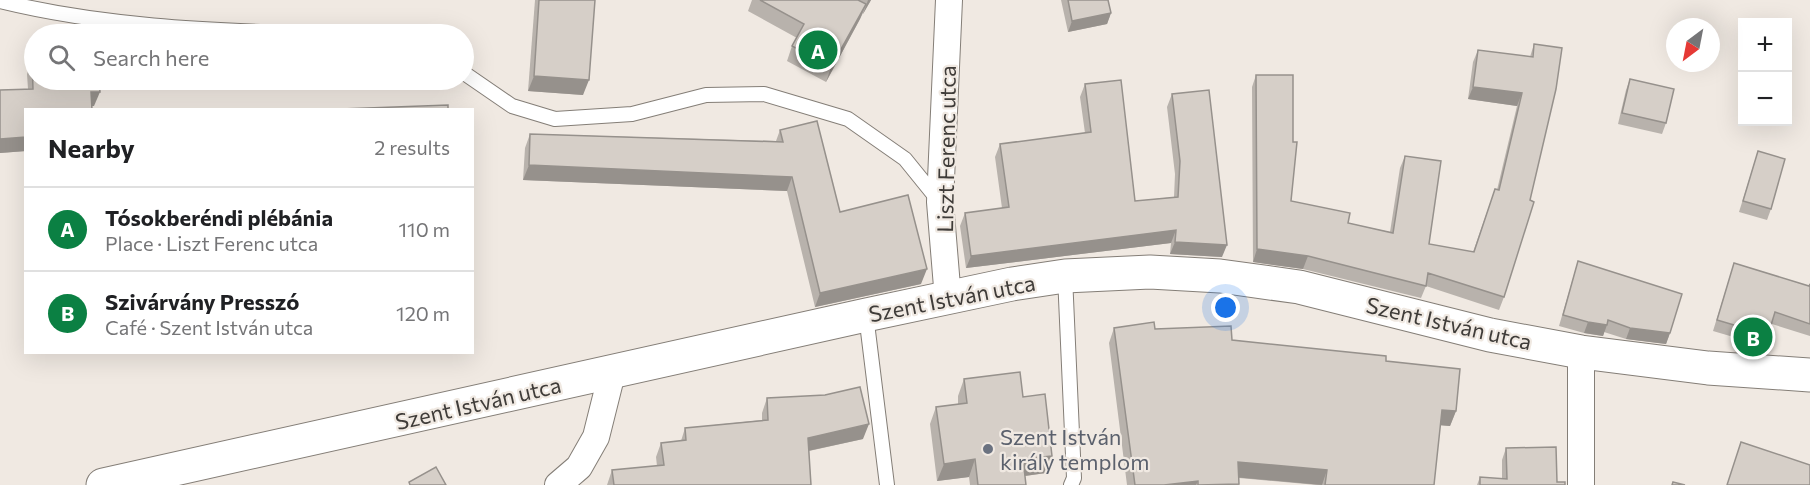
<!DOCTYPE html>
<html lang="en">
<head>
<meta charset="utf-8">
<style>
  :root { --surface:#fff; --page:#f2f2f2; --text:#202124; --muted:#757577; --line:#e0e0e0; --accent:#0b8043 }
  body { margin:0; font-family:Commissioner,sans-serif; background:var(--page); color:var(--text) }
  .controls { position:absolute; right:18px; top:18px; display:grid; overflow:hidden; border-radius:0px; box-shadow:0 6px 24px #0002 }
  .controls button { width:54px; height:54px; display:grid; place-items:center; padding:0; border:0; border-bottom:2px solid var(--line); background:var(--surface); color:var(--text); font:30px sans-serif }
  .compass { position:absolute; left:1666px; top:18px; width:54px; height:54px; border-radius:50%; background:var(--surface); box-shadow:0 6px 24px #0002; rotate:212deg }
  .you { position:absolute; left:1226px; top:308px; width:21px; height:21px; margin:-15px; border:4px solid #fff; border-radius:50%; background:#1a73e8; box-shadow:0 0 0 9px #1a73e833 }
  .badge { display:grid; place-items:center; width:39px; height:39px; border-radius:50%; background:var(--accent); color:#fff; font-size:20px; font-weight:700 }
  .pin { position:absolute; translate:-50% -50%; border:3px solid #fff; box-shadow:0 2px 6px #0006 }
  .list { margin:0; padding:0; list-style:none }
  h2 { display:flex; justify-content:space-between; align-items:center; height:78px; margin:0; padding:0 24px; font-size:26px }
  h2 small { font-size:20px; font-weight:400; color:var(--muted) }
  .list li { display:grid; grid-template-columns:39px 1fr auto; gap:18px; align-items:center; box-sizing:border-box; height:84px; padding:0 24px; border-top:2px solid var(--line) }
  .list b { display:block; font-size:22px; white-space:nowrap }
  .list p { margin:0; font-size:20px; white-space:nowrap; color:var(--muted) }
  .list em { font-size:20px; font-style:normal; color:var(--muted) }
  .icon { flex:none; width:33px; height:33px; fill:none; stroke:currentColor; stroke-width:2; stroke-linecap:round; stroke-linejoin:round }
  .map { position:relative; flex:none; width:1810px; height:485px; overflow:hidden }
  .search { position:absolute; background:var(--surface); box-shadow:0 6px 24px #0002; left:24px; top:24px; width:450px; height:66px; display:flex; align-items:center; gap:15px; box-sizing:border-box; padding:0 21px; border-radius:33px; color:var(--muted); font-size:22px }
  .panel { position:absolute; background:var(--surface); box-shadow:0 6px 24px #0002; left:24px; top:108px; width:450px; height:246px; border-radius:0px }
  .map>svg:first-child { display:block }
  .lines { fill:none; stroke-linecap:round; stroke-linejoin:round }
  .service-casing { stroke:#847e77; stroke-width:16 }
  .minor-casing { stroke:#847e77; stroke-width:28 }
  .secondary-casing { stroke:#847e77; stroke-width:35 }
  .service { stroke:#fff; stroke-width:14 }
  .minor { stroke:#fff; stroke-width:26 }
  .secondary { stroke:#fff; stroke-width:33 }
  .wall { fill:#b8b2ac }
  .shaded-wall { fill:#96918c }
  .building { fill:#d6cfc8; stroke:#96918c; stroke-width:1.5 }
  .worship-dot { fill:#6b7280; stroke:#f0e9e2; stroke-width:2 }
  .labels { text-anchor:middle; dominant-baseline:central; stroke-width:4.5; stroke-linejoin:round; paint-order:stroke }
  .street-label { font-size:22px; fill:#3f3c39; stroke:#f0e9e2 }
  .worship-label { font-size:22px; fill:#5b616d; stroke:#f0e9e2; text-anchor:start }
</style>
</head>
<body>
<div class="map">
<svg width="1810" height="485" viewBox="0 0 1810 485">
  <rect width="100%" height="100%" fill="#f0e9e2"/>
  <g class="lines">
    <defs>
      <g id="service">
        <path d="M 0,1 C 101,26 205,30 309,34"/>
        <path d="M 464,73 L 512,106 L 555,119 L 632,114 L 706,95 L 764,94 L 848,119 L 905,159 L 939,201"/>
        <path d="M 1065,276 L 1074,478 L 1071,485"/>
        <path d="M 866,315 L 887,485"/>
      </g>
      <g id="minor">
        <path d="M 948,299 L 940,202 L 949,0"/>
        <path d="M 558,485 L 579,467 L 596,437 L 612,373"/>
        <path d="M 1581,485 L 1581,352"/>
      </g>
      <path id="secondary" d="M 103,485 L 866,315 L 1012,284 L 1065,276 L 1150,272 L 1220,276 L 1299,287 L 1490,335 L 1581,352 L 1708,368 L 1810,375"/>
    </defs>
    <use href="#service" class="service-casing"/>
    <use href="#minor" class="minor-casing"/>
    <use href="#secondary" class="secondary-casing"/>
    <use href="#service" class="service"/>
    <use href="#minor" class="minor"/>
    <use href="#secondary" class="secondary"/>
  </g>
  <g class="wall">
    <path d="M 535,0 L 595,0 L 583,95 L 528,91 Z"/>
    <path d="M 752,0 L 871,0 L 863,14 L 863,13 L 860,19 L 826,82 L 787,61 L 792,46 L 797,38 L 748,11 Z"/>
    <path d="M 1061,0 L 1108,0 L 1111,13 L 1107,24 L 1068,32 Z"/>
    <path d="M 1534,44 L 1504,297 L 1499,310 L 1426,286 L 1421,298 L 1303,269 L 1253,262 L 1252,87 L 1256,75 L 1291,201 L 1348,223 L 1390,232 L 1400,168 L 1405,156 L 1429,244 L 1473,252 L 1495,189 L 1497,190 L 1517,106 L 1468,99 L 1473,62 L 1478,50 L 1530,57 Z"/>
    <path d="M 32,60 L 94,106 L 26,110 L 26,151 L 0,153 L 0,90 L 28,89 L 27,74 Z"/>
    <path d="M 1630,79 L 1666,123 L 1662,134 L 1618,124 L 1626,90 Z"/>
    <path d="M 1085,84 L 1135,201 L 1174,197 L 1175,174 L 1167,107 L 1172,94 L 1222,257 L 1170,254 L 1171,243 L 966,268 L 960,226 L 965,213 L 1002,208 L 995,157 L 1000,144 L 1085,133 L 1080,97 Z"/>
    <path d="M 780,130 L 840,212 L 921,284 L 815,307 L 787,191 L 523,180 L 525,148 L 530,134 L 776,141 Z"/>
    <path d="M 1758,151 L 1771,209 L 1767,220 L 1739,212 Z"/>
    <path d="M 1578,261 L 1670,333 L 1666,344 L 1626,339 L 1604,332 L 1603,336 L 1584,333 L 1559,326 Z"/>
    <path d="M 1734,263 L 1809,286 L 1810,283 L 1810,336 L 1772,324 L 1764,346 L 1713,331 Z"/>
    <path d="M 1114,328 L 1155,329 L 1386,361 L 1456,411 L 1450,426 L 1440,425 L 1434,485 L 1317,485 L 1239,478 L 1239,485 L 1127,485 L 1109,343 Z"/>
    <path d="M 964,379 L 1023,397 L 1052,456 L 1046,473 L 1025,476 L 1026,485 L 970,485 L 969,477 L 937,481 L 930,424 L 936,407 L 958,404 L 958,396 Z"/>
    <path d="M 767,398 L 863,439 L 809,451 L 811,485 L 607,485 L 612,470 L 657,466 L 656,457 L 661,443 L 681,441 L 685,428 L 762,420 L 762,413 Z"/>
    <path d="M 1506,448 L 1557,482 L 1565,485 L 1477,485 L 1480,477 L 1502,479 L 1502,460 Z"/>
  </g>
  <g class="shaded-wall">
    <path d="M 868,0 L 871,0 L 863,14 Z"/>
    <path d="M 866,4 L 860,19 L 826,82 L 831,67 Z"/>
    <path d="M 1111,13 L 1107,24 L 1068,32 L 1072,21 Z"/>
    <path d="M 534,76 L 589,80 L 583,95 L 528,91 Z"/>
    <path d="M 1473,87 L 1522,93 L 1517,106 L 1468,99 Z"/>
    <path d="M 91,92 L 100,92 L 94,106 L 86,106 Z"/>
    <path d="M 26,137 L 26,151 L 0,153 L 0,139 Z"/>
    <path d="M 529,165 L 792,177 L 787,191 L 523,180 Z"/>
    <path d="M 1176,230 L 1171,243 L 966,268 L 971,256 Z"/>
    <path d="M 1175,242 L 1227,245 L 1222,257 L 1170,254 Z"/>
    <path d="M 1257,249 L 1308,256 L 1303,269 L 1253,262 Z"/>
    <path d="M 927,269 L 921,284 L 815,307 L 820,293 Z"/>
    <path d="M 1588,322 L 1607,325 L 1603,336 L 1584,333 Z"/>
    <path d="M 1630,328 L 1670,333 L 1666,344 L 1626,339 Z"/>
    <path d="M 1442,410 L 1456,411 L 1450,426 L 1437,425 Z"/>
    <path d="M 869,424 L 863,439 L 803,452 L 808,438 Z"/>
    <path d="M 1052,456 L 1046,473 L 1017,477 L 1023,459 Z"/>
    <path d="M 975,459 L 969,477 L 937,481 L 944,464 Z"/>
    <path d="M 1238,462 L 1327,470 L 1322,485 L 1233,477 Z"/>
    <path d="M 1198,481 L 1196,485 L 1164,485 Z"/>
  </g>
  <g class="building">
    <path d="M 539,0 L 595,0 L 589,80 L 534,76 Z"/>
    <path d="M 760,0 L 858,0 L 866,4 L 831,67 L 792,46 L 804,24 Z"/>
    <path d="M 1068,0 L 1108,0 L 1111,13 L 1072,21 Z"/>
    <path d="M 1534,44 L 1562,48 L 1556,89 L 1530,200 L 1534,202 L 1504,297 L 1428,273 L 1426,286 L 1308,256 L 1257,249 L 1256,75 L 1293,75 L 1293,142 L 1297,142 L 1291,201 L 1350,213 L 1348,223 L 1393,233 L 1405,156 L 1441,161 L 1429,244 L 1474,252 L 1495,189 L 1499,190 L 1522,93 L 1473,87 L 1478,50 L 1533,57 Z"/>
    <path d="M 32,60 L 34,60 L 34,80 L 99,80 L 100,92 L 91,92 L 92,110 L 26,110 L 26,137 L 0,139 L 0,90 L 33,89 Z"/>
    <path d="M 1630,79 L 1674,89 L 1666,123 L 1622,113 Z"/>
    <path d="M 1121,80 L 1135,201 L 1178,197 L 1180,161 L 1172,94 L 1209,90 L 1227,245 L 1175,242 L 1176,230 L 971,256 L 965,213 L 1009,207 L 1000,144 L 1091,132 L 1085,84 Z"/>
    <path d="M 448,105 L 448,110 L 341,110 L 341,109 Z"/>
    <path d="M 817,121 L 840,212 L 908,195 L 927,269 L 820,293 L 792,177 L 529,165 L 530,134 L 783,142 L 780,130 Z"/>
    <path d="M 1758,151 L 1785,159 L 1771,209 L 1743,201 Z"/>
    <path d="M 1578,261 L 1682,294 L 1670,333 L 1630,328 L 1608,320 L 1607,325 L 1588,322 L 1563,315 Z"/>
    <path d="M 1734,263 L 1809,286 L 1810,284 L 1810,324 L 1775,312 L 1768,335 L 1717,320 Z"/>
    <path d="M 1154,322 L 1155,329 L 1231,326 L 1232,340 L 1386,356 L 1386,361 L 1460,369 L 1456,411 L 1442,410 L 1434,485 L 1325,485 L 1327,470 L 1238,462 L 1239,484 L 1198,485 L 1198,481 L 1164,485 L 1135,485 L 1114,328 Z"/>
    <path d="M 1020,372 L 1023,397 L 1045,394 L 1052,456 L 1023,459 L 1026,485 L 978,485 L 975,459 L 944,464 L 936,407 L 967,403 L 964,379 Z"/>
    <path d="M 860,387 L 869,424 L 808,438 L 811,485 L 614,485 L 612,470 L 664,465 L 661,443 L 686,440 L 685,428 L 768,420 L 767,398 L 825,395 Z"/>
    <path d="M 1741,442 L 1810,465 L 1810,485 L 1727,485 Z"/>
    <path d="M 1556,447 L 1557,482 L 1565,482 L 1565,485 L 1480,485 L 1480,477 L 1507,479 L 1506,448 Z"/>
    <path d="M 436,467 L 446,485 L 410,485 L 409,482 Z"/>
    <path d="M 1673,482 L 1685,485 L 1672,485 Z"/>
  </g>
  <circle class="worship-dot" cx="988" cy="449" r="6"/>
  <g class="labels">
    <g class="street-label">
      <text transform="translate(946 149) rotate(-89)">Liszt Ferenc utca</text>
      <text transform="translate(952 298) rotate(-11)">Szent István utca</text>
      <text transform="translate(1449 323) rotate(13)">Szent István utca</text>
      <text transform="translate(478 403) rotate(-13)">Szent István utca</text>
    </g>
    <g class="worship-label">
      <text x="1000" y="436">Szent István<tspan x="1000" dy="25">király templom</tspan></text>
    </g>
  </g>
</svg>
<div class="controls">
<button>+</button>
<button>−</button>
</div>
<svg class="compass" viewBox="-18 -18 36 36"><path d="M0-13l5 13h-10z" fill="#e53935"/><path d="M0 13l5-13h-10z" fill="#757577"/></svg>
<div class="you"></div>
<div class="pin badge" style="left:818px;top:50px">A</div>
<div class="pin badge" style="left:1753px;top:337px">B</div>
<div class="search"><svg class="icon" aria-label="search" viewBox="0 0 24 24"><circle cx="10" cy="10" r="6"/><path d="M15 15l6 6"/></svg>Search here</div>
<section class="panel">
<h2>Nearby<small>2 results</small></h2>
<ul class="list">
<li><span class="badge">A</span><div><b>Tósokberéndi plébánia</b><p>Place · Liszt Ferenc utca</p></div><em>110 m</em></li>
<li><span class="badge">B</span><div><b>Szivárvány Presszó</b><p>Café · Szent István utca</p></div><em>120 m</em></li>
</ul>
</section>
</div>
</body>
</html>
